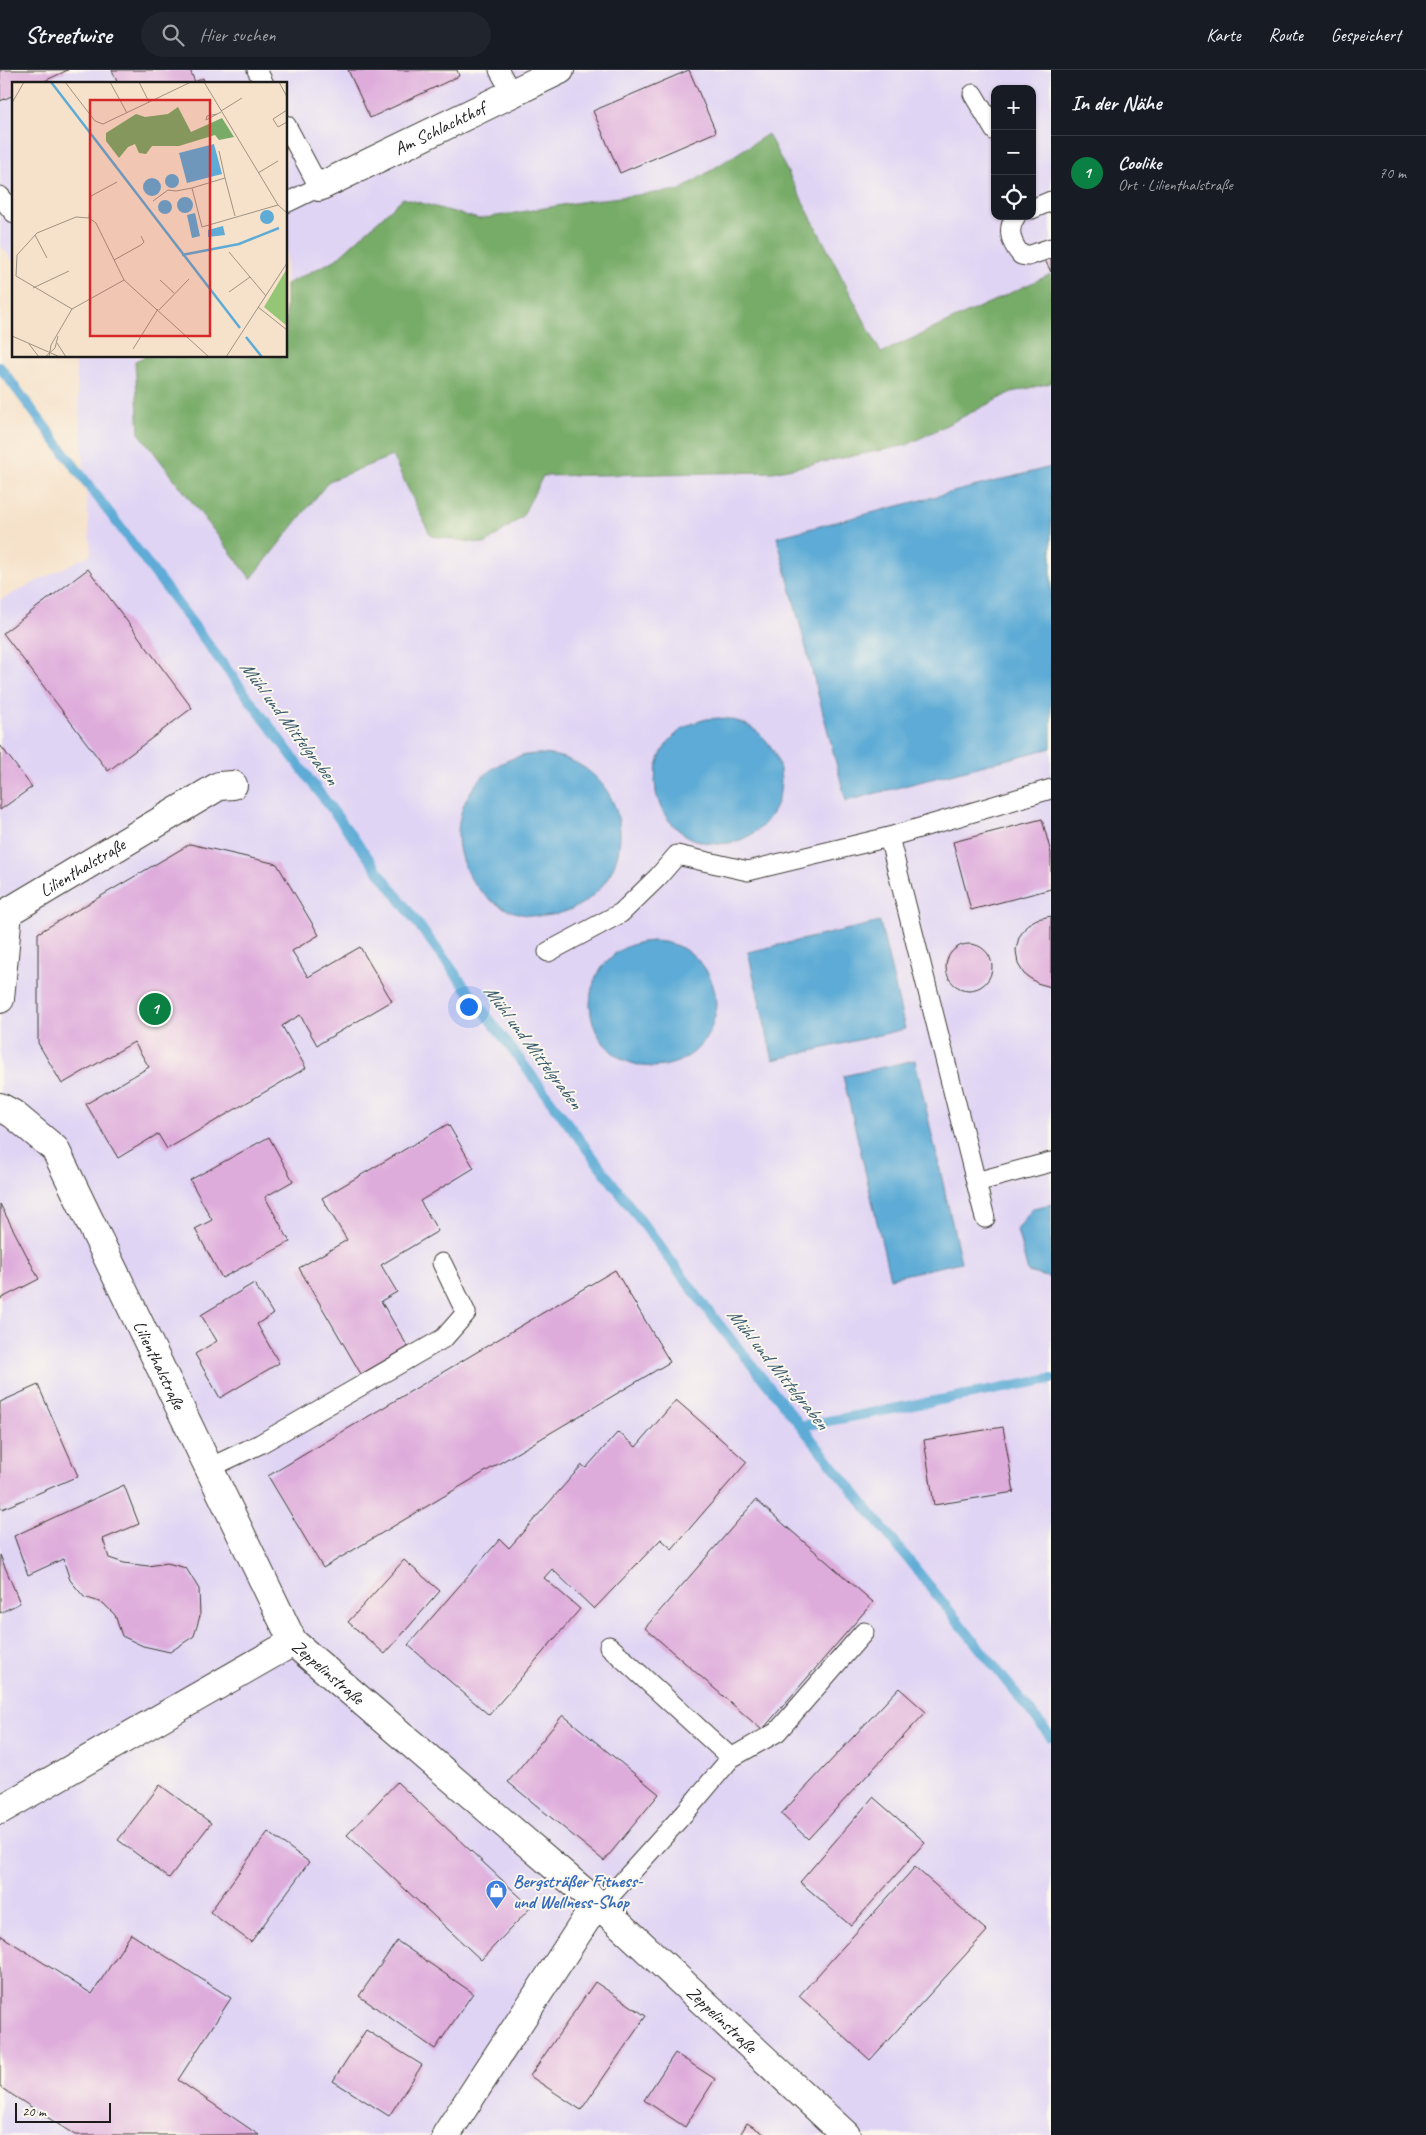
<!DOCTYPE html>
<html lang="de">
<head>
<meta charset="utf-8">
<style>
  :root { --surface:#171b24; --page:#20242c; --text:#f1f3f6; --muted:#9ea1a6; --line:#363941; --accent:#0b8043 }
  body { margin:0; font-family:Caveat,sans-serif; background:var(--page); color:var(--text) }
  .controls { position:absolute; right:15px; top:15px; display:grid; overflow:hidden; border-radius:10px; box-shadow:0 1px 4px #0004 }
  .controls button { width:45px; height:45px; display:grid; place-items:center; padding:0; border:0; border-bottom:1px solid var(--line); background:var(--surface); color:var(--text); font:25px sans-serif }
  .scale { position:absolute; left:15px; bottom:12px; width:96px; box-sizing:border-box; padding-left:5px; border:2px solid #1c1c1c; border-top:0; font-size:14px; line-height:18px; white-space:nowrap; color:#1c1c1c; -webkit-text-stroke:4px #fbf7ec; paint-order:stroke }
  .you { position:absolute; left:468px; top:936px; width:18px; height:18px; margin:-12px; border:4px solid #fff; border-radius:50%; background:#1a73e8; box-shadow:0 0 0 8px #1a73e833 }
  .badge { display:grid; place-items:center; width:32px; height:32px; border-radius:50%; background:var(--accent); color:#fff; font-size:16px; font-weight:700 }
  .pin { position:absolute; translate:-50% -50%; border:2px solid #fff; box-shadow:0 1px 5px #0006 }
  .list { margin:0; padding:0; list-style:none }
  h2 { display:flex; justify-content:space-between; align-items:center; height:65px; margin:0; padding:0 20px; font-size:21px }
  h2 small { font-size:16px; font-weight:400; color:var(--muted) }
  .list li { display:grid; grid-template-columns:32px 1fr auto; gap:15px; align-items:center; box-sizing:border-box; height:75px; padding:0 20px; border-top:1px solid var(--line) }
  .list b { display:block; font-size:19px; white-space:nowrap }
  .list p { margin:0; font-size:16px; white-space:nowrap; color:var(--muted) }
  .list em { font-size:16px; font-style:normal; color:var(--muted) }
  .icon { flex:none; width:28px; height:28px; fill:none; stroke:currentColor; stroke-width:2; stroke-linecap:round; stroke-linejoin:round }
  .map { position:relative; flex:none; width:1051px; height:2065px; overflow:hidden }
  header { display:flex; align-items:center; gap:30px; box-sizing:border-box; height:70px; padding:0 25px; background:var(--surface); border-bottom:1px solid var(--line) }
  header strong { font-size:24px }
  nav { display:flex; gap:28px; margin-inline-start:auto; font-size:18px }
  .search { width:350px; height:45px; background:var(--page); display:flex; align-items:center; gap:12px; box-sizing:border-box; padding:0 18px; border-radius:28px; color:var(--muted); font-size:19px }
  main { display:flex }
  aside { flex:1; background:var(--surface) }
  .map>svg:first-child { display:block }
  .built { fill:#e0d4f4; fill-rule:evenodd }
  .forest { fill:#77ab67; stroke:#4a6442 }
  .water { fill:#5dabd6; stroke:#3c6479 }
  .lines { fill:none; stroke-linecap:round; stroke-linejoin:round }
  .stream { stroke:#5dabd6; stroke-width:10 }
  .building { fill:#deacdb }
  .lane-casing { stroke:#3d3a36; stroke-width:21 }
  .street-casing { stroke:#3d3a36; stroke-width:30 }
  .lane { stroke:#fff; stroke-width:19 }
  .street { stroke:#fff; stroke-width:28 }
  .labels { text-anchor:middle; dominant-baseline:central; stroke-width:4; stroke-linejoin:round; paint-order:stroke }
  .street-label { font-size:18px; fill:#1c1c1c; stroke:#fbf7ec }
  .shop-label { font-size:18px; font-weight:bold; fill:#366cbe; stroke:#fbf7ec; text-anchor:start }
  .water-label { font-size:19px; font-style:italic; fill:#395c70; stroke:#fbf7ec }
  .inset-river { fill:none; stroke:#5dabd6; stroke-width:2.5 }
  .inset-road { fill:none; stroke:#9f9384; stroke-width:1 }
  .view { fill:#d62828; fill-opacity:0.15; stroke:#d62828; stroke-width:2.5 }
  .inset-edge { fill:none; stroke:#1c1c1c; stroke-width:2.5 }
</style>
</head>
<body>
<header>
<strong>Streetwise</strong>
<div class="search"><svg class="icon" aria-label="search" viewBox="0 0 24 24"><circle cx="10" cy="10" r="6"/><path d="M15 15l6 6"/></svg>Hier suchen</div>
<nav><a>Karte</a><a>Route</a><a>Gespeichert</a></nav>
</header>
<main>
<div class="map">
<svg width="1051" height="2065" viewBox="0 0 1051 2065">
  <rect width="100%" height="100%" fill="#fbf7ec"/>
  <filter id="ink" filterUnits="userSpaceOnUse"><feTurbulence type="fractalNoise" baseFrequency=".02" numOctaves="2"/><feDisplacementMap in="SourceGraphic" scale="10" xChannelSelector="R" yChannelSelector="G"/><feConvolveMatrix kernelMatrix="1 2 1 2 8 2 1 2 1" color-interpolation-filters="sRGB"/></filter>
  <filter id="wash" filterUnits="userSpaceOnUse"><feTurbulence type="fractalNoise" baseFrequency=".0096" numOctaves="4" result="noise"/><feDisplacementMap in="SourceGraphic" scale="20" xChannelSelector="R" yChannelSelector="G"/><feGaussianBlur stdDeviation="1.12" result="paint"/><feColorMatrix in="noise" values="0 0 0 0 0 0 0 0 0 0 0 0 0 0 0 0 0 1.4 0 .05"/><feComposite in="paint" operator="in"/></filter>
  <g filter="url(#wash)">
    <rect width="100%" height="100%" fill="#f6e2ca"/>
    <path class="built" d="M 0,0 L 1051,0 L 1051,2065 L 0,2065 L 0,530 L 91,484 L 75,286 L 286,286 L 286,14 L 14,14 L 14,192 L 0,175 ZM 995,19 L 1032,19 L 1032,146 L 995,146 Z"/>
    <path class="forest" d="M 768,64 L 881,283 L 1051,204 L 1051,313 L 1012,322 L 907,375 L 773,402 L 543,406 L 522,447 L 485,474 L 431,466 L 392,386 L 329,411 L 251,509 L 139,363 L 135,291 L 146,286 L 286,286 L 286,214 L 335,190 L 403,128 L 479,149 L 586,131 L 680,120 Z"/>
    <g class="water">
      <path d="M 1051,397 L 1051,678 L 846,731 L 777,467 Z"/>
      <circle cx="718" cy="711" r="63"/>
      <circle cx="539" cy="765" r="81"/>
      <path d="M 880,852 L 905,959 L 773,990 L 748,882 Z"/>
      <circle cx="653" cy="934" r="63"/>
      <path d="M 915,990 L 961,1192 L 890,1208 L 843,1006 Z"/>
      <path d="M 1051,1134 L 1051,1208 L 1028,1202 L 1017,1160 L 1033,1138 Z"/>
    </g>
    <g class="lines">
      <g class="stream">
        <path d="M 0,297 L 710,1243 L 1051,1667"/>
        <path d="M 802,1356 L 1051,1309"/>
      </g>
    </g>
    <g id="blocks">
      <g class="building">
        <path d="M 0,0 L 68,0 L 38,14 L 14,14 L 14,25 L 0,31 Z"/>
        <path d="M 112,0 L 190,0 L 195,12 L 203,8 L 205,14 L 118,14 Z"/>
        <path d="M 348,0 L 457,0 L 459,6 L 370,48 Z"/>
        <path d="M 689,0 L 716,62 L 620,103 L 593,41 Z"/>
        <path d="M 1051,187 L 1051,202 L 1045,190 Z"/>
        <path d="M 88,499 L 192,638 L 108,701 L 3,563 Z"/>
        <path d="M 0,675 L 32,717 L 0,740 Z"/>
        <path d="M 1042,749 L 1051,783 L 1051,819 L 971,840 L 953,772 Z"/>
        <path d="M 190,774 L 277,794 L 319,865 L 292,881 L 308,907 L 360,877 L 392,931 L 317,975 L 300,945 L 282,956 L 306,998 L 167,1079 L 158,1064 L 118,1088 L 86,1034 L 149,997 L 134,972 L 62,1014 L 38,973 L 38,863 Z"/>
        <path d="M 1051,846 L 1051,917 L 1037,913 L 1024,904 L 1018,894 L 1016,880 L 1019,867 L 1028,854 L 1037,849 Z"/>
        <circle cx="969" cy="897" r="23"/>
        <path d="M 448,1054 L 474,1098 L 420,1131 L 438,1161 L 381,1195 L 397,1222 L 381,1231 L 408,1277 L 361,1304 L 299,1198 L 347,1170 L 322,1128 Z"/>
        <path d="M 269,1067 L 293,1111 L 265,1127 L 290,1172 L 222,1208 L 195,1159 L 212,1150 L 190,1110 Z"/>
        <path d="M 0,1134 L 39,1209 L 0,1229 Z"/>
        <path d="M 615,1200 L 670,1292 L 323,1498 L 268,1406 Z"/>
        <path d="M 254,1213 L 273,1244 L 257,1254 L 279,1293 L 220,1328 L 195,1284 L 217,1271 L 201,1245 Z"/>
        <path d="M 38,1315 L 78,1406 L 2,1439 L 0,1436 L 0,1332 Z"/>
        <path d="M 676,1330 L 747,1392 L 672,1479 L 661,1469 L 594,1539 L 552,1499 L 544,1508 L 580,1539 L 489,1645 L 408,1575 L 500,1469 L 509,1478 L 582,1395 L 586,1398 L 618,1362 L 636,1377 Z"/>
        <path d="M 1003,1357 L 1014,1422 L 934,1435 L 924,1370 Z"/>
        <path d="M 124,1415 L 139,1454 L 103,1469 L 109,1488 L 124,1493 L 148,1496 L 167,1493 L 186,1498 L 199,1519 L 200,1546 L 194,1566 L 170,1582 L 143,1576 L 122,1566 L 115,1545 L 103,1533 L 84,1527 L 70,1510 L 63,1489 L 28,1505 L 14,1466 Z"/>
        <path d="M 756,1430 L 873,1532 L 762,1660 L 645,1558 Z"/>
        <path d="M 0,1485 L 20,1533 L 0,1543 Z"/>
        <path d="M 404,1490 L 440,1521 L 385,1584 L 348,1552 Z"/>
        <path d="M 899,1618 L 926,1642 L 808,1769 L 781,1744 Z"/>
        <path d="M 563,1645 L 659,1724 L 604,1791 L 508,1712 Z"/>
        <path d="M 397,1712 L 531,1837 L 481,1890 L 347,1765 Z"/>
        <path d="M 160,1715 L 211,1753 L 169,1808 L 118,1770 Z"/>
        <path d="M 873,1727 L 925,1772 L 851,1856 L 800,1812 Z"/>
        <path d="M 268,1762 L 309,1792 L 251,1872 L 210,1842 Z"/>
        <path d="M 915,1797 L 987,1861 L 870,1990 L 799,1926 Z"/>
        <path d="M 131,1864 L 231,1928 L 178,2010 L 259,2065 L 75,2065 L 0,2017 L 0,1865 L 92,1924 Z"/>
        <path d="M 397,1871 L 473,1923 L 435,1979 L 359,1926 Z"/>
        <path d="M 595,1912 L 646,1946 L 581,2040 L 530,2006 Z"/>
        <path d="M 366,1960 L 422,1995 L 389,2046 L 333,2011 Z"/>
        <path d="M 675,1983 L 715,2009 L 685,2057 L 644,2030 Z"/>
        <path d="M 747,2053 L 766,2065 L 740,2065 Z"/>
      </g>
    </g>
  </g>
  <g filter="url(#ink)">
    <use href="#blocks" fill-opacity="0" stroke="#3d3a36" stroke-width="1"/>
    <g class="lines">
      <defs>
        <g id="lane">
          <path d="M 257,0 L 264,14"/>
          <path d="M 499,0 L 512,24"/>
          <path d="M 973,24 L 995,61"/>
          <path d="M 286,55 L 319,117 L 286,133"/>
          <path d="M 0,126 L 14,143"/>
          <path d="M 1032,139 L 1051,131"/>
          <path d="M 1016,146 C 1006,159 1011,173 1021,185 L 1028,186 L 1051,178"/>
          <path d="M 1051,719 L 889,767 L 976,1112 L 1051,1092"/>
          <path d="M 548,882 L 621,843 L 658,807 L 677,785 L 748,801 L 889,767"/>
          <path d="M 976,1112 L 985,1148"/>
          <path d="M 209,1398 L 260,1374 L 444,1268 L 466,1243 L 442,1193"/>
          <path d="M 609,1576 L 731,1688"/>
          <path d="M 600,1837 L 688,1739 L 731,1688 L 777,1662 L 864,1562"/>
        </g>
        <g id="street">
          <path id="s1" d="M 319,117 L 560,0"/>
          <path id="s2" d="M 0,929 L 8,842 L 219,716 L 233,715"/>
          <path id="s3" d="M 0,1037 L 13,1044 L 55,1079 L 293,1572"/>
          <path id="s4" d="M 0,1740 L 293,1572 L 597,1833 L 846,2065"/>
          <path d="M 446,2065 L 597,1833"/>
        </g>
      </defs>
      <use href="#lane" class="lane-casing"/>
      <use href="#street" class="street-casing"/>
      <use href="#lane" class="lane"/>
      <use href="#street" class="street"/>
    </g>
  </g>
  <defs>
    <symbol id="shop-pin" viewBox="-11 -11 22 30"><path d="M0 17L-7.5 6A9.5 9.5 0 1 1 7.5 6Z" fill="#3f7fe0" stroke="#fbf7ec"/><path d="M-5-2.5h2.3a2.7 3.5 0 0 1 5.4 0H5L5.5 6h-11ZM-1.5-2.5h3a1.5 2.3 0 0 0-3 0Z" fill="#fff"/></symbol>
  </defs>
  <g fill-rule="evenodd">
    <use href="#shop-pin" x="484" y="1808" width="25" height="34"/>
  </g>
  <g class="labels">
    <g class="street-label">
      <text stroke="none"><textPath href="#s1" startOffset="134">Am Schlachthof</textPath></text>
      <text stroke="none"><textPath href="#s2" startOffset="174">Lilienthalstraße</textPath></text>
      <text stroke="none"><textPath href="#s3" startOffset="309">Lilienthalstraße</textPath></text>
      <text stroke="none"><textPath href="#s4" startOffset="384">Zeppelinstraße</textPath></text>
      <text stroke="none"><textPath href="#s4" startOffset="909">Zeppelinstraße</textPath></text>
    </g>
    <g class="shop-label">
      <text x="513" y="1811">Bergsträßer Fitness-<tspan x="513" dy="21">und Wellness-Shop</tspan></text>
    </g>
    <g class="water-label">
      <text transform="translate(289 653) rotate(53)">Mühl und Mittelgraben</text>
      <text transform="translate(533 977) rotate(53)">Mühl und Mittelgraben</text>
      <text transform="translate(778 1299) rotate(51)">Mühl und Mittelgraben</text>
    </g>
  </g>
  <g transform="translate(12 12)">
    <rect width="275" height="275" fill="#f6e2ca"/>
    <path d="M 274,188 L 275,190 L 275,244 L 252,225 Z" fill="#94c676"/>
    <path d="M 166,25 L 179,50 L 210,36 L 222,55 L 207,58 L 203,53 L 167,64 L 140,64 L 134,72 L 127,71 L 123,62 L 116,65 L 107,76 L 94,59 L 94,51 L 124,32 L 133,35 L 156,32 Z" fill="#77ab67"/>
    <path d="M 202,62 L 210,92 L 175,101 L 167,71 ZM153 99a7 7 0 1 1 14 0a7 7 0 1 1-14 0ZM131 105a9 9 0 1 1 18 0a9 9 0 1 1-18 0ZM165 123a8 8 0 1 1 16 0a8 8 0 1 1-16 0ZM146 125a7 7 0 1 1 14 0a7 7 0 1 1-14 0ZM248 135a7 7 0 1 1 14 0a7 7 0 1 1-14 0ZM 183,131 L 188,154 L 180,156 L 175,133 ZM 211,144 L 213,153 L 196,155 L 196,148 Z" fill="#5dabd6"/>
    <path class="inset-river" d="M 39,0 L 228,246M 170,173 L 227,162 L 267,146M 234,255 L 250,275"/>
    <path class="inset-road" d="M 53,0 L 83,39 L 91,42 L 179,0M 98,0 L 115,31M 127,0 L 137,20M 192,0 L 266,123 L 275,131M 267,0 L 275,15M 0,21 L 12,0M 275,28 L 261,37 L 266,45 L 275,40M 209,29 L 230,16M 205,32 L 195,34 L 194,38 L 209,30M 207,69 L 213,96M 246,91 L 266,79M 141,119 L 156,108 L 164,109 L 180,106M 223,134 L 213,96 L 180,106 L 190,145 L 266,123M 77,136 L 79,114 L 105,100M 23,153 L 35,176M 217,170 L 254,214M 102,178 L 129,163 L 132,160 L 129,154M 148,198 L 162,211M 21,206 L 57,189M 217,210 L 238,195M 246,225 L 275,248M 60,227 L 4,194 L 5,173 L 25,151 L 64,135 L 77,136 L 84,141 L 112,198M 147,228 L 177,197M 0,254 L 48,275M 45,261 L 54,275M 17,262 L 27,275M 121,267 L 146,227M 33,275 L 43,266 L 46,254M 37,275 L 39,263 L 60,227 L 112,198 L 197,275M 214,275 L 275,181"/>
    <path class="view" d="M 78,18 L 198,18 L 198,254 L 78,254 Z"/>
    <rect width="275" height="275" class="inset-edge"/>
  </g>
</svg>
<div class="controls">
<button>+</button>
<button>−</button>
<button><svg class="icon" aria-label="locate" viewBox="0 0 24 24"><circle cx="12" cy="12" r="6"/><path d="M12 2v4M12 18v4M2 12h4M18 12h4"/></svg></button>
</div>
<div class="scale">20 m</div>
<div class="you"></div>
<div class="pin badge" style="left:155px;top:939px">1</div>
</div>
<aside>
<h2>In der Nähe<small></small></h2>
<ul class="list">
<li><span class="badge">1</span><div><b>Coolike</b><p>Ort · Lilienthalstraße</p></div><em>70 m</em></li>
</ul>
</aside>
</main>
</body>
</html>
